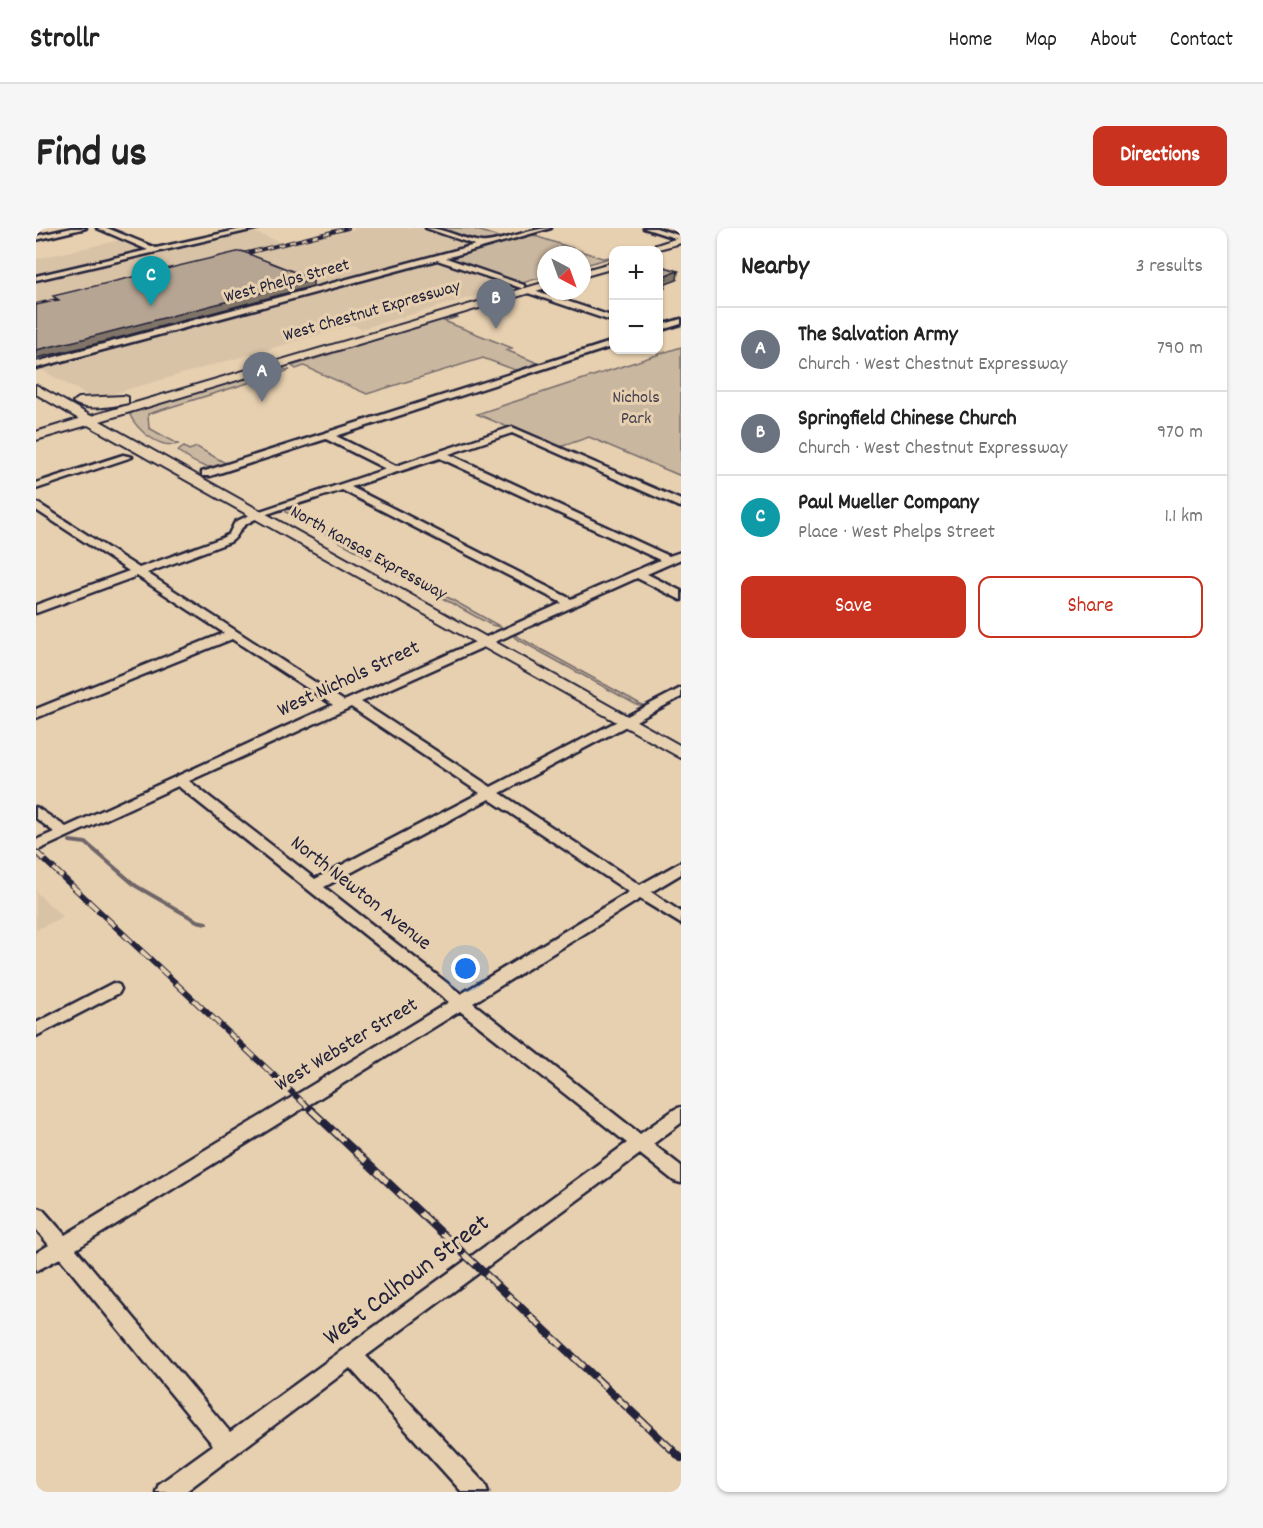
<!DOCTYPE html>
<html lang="en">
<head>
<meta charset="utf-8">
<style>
  :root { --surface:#fff; --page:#f6f6f6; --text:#222; --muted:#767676; --line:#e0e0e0; --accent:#c8321e }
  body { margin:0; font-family:Dekko,sans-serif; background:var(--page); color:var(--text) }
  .controls { position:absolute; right:18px; top:18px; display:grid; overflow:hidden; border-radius:12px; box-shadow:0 2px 4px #0004 }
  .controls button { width:54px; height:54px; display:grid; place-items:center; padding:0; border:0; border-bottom:2px solid var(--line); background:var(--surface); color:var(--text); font:30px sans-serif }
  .compass { position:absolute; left:501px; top:18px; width:54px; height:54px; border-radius:50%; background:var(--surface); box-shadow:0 2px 4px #0004; rotate:139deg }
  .you { position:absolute; left:430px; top:741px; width:21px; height:21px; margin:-15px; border:4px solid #fff; border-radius:50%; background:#1a73e8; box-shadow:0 0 0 9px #1a73e833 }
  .badge { display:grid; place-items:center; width:39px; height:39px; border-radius:50%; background:var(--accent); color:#fff; font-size:20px; font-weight:700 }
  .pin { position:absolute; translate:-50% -50px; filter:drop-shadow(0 2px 3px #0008) }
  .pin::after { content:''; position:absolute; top:32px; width:21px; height:18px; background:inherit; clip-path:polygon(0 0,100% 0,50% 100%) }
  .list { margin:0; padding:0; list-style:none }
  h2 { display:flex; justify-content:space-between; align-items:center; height:78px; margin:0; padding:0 24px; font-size:26px }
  h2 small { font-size:20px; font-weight:400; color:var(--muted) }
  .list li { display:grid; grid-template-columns:39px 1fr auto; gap:18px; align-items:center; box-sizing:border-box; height:84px; padding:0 24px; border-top:2px solid var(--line) }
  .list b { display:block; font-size:22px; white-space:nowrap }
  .list p { margin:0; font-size:20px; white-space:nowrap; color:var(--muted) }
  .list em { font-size:20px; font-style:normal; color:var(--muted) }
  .actions { display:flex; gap:12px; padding:18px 24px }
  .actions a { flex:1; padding:14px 0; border:2px solid var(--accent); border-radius:12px; text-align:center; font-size:21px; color:var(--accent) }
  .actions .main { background:var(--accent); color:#fff }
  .map { position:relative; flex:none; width:645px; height:1264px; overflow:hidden; border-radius:12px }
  header { display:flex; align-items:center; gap:36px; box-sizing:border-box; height:84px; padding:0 30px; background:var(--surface); border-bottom:2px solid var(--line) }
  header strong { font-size:28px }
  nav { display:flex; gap:33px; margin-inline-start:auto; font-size:21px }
  .intro { display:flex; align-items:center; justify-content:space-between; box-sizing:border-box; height:144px; padding:0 36px }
  h1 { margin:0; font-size:42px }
  .button { padding:15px 27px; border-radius:12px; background:var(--accent); color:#fff; font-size:21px; font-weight:700 }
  main { display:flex; gap:36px; padding:0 36px }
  aside { flex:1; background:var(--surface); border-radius:12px; box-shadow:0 2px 4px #0004 }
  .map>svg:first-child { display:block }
  .built { fill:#d9c3a7 }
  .green { fill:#cab79f; stroke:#766c6d; stroke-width:1.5 }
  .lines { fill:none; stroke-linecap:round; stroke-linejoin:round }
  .stream { stroke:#6e6568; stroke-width:4 }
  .minor-casing { stroke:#22223b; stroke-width:5 }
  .major-casing { stroke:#22223b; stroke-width:4 }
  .minor { fill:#e7d0b0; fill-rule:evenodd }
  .major { fill:#e7d0b0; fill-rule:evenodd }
  .rail-far2-casing { stroke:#22223b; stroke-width:4 }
  .rail-far1-casing { stroke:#22223b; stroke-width:6 }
  .rail-casing { stroke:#22223b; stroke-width:8 }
  .rail-far2 { stroke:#e7d0b0; stroke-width:2; stroke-dasharray:6; stroke-linecap:butt }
  .rail-far1 { stroke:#e7d0b0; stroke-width:4; stroke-dasharray:12; stroke-linecap:butt }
  .rail { stroke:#e7d0b0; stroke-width:5; stroke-dasharray:15; stroke-linecap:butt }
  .shaded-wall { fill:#807467; stroke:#22223b; stroke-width:1.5 }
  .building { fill:#b7a593; stroke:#22223b; stroke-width:1.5 }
  .labels { text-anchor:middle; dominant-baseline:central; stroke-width:6; stroke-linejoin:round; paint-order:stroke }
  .far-street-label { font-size:18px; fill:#22223b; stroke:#e7d0b0 }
  .far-park-label { font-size:18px; fill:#44404f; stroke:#e7d0b0 }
  .street-label { font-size:21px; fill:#22223b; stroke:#e7d0b0 }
  .near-street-label { font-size:26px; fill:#22223b; stroke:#e7d0b0 }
</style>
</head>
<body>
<header>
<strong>Strollr</strong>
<nav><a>Home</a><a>Map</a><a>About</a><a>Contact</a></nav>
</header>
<div class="intro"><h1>Find us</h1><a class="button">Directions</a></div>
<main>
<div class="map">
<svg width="645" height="1264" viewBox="0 0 645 1264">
  <rect width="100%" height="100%" fill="#e7d0b0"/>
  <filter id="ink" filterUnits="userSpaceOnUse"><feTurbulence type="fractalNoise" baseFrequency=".0167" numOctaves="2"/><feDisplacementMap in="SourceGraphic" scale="12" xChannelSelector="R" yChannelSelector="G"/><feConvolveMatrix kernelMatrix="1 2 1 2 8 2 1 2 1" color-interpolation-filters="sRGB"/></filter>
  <g filter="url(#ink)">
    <g class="built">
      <path d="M 323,0 L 387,0 L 436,16 L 391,28 L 461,54 L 463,61 L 325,101 L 317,97 L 58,171 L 0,139 L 0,31 L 84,12 L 117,26 L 215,3 L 252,17 Z"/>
      <path d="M 0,664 L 27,689 L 0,702 Z"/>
    </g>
    <g class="green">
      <path d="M 398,0 L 435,0 L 466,10 L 442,15 Z"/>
      <path d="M 493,6 L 566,30 L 577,29 L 546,38 L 546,27 L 510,27 L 510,48 L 483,56 L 410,31 Z"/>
      <path d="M 416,88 L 422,89 L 408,93 L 476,120 L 470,122 L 504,136 L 482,143 L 447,130 L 331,166 L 268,138 L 260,141 L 256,138 Z"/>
      <path d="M 645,119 L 645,248 L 553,209 L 521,220 L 441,186 Z"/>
      <path d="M 240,140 L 254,142 L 112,186 L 113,200 L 142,216 C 123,221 101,202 94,187 L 96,184 L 114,177 Z"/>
      <path d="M 148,219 L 153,222 L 161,219 L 193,237 C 171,243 160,237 142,223 Z"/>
      <path d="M 251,280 L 465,399 L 455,397 L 250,284 Z"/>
      <path d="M 477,406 L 608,478 L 599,476 L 479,410 Z"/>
    </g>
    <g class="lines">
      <path class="stream" d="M 34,613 L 50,615 L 100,658 L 161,693 L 170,695"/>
      <defs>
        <g id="minor">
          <path d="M 36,0 L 50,0 L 0,12 L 0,8 Z"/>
          <path d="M 61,0 L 71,0 L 120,20 L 210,0 L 223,0 L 0,52 L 0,48 L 112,22 Z"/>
          <path d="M 390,0 C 410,0 426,12 445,14 C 460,16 494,0 515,0 L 410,30 L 488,57 L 488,61 L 401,32 L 0,140 L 0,134 L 439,17 Z"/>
          <path d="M 608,0 L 620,0 L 645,8 L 645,12 Z"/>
          <path d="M 492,60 L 578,89 L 578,94 L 489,64 L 489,60 Z"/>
          <path d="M 645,91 L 645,96 L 622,103 L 622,98 Z"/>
          <path d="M 578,113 L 578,118 L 300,208 L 360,238 L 476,199 L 645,272 L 645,279 L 641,278 L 476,205 L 413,226 L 633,328 L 645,324 L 645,331 L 611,346 L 645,363 L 645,372 L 601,350 L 325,474 L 455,559 L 645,460 L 645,469 L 464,565 L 604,657 L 645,634 L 645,646 L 615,664 L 645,684 L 645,696 L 604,671 L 437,775 L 604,906 L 639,881 L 645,879 L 645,895 L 617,916 L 645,938 L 645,955 L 638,953 L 604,926 L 330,1128 L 449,1256 L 452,1264 L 426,1264 L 314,1140 L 149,1264 L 120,1264 L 123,1256 L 177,1217 L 24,1030 L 0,1043 L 0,1025 L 13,1017 L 0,1001 L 0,979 L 7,982 L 29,1007 L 413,774 L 142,558 L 0,623 L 0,612 L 18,604 L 0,590 L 0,579 L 30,599 L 297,477 L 196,411 L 0,490 L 0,481 L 188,405 L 101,348 L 0,385 L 0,377 L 93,343 L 0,282 L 0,274 L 103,340 L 186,310 L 193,306 L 199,294 L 218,285 L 350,241 L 290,211 L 174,248 L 166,248 L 166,244 ZM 404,230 L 624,332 L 535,371 L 315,259 ZM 306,262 L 526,375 L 308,473 L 111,345 L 194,314 C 202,310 202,302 209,297 C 224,285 284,270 306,262 ZM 315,479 L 444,565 L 279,651 L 153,553 ZM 453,571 L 593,664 L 425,766 L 288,659 ZM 424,783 L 591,915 L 194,1204 L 40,1021 Z"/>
          <path d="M 87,227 L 96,229 L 0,261 L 0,255 Z"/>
          <path d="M 77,755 L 83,757 L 85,761 L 83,765 L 0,808 L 0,795 Z"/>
        </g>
        <g id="major">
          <path d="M 645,9 L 645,15 L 619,22 L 605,22 Z"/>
          <path d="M 578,34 L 578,40 L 546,49 L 546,43 Z"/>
          <path d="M 510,54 L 510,60 L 64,193 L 645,518 L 645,530 L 52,197 L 0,212 L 0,204 L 43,191 L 0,166 L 0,157 L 55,188 Z"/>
          <path d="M 88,168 L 92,169 L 92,175 C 78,178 49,184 37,174 L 43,170 Z"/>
        </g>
      </defs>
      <use href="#minor" class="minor-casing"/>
      <use href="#major" class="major-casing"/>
      <use href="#minor" class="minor"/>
      <use href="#major" class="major"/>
      <defs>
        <g id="rail-far2">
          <path d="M 195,29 L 312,0"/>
          <path d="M 0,77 L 32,69"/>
        </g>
        <path id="rail-far1" d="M 0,624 L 276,883"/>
        <path id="rail" d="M 275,882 L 645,1230"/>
      </defs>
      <use href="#rail-far2" class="rail-far2-casing"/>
      <use href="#rail-far1" class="rail-far1-casing"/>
      <use href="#rail" class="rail-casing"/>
      <use href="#rail-far2" class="rail-far2"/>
      <use href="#rail-far1" class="rail-far1"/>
      <use href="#rail" class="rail"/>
    </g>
    <g class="shaded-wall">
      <path d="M 642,43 L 641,52 L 630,56 L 629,60 L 622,62 L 622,53 L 624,49 Z"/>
      <path d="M 277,51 L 277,58 L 44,120 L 0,130 L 0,122 Z"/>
    </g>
    <g class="building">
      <path d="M 205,23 L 277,51 L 43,112 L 0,122 L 0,77 L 23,72 L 17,68 Z"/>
      <path d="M 622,37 L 642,43 L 624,49 L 630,51 L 622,53 Z"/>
    </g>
  </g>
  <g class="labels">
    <g class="far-street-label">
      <text transform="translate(251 54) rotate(-15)">West Phelps Street</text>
      <text transform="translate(336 84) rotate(-16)">West Chestnut Expressway</text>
      <text transform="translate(332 326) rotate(29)">North Kansas Expressway</text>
    </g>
    <g class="far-park-label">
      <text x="600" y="170">Nichols<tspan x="600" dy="21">Park</tspan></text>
    </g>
    <g class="street-label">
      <text transform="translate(313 452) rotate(-25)">West Nichols Street</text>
      <text transform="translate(324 666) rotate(38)">North Newton Avenue</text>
      <text transform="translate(311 818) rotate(-31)">West Webster Street</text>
    </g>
    <g class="near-street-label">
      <text transform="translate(371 1053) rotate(-37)">West Calhoun Street</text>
    </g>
  </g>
</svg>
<div class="controls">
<button>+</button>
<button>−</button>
</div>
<svg class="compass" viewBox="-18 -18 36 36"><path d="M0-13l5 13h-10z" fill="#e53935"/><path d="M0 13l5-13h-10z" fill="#767676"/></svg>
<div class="you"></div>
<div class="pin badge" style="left:226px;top:174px;background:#6b7280">A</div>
<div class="pin badge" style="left:460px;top:101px;background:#6b7280">B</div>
<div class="pin badge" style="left:115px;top:78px;background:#0f9aa8">C</div>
</div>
<aside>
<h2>Nearby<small>3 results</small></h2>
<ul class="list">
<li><span class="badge" style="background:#6b7280">A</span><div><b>The Salvation Army</b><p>Church · West Chestnut Expressway</p></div><em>790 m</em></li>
<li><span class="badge" style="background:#6b7280">B</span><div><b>Springfield Chinese Church</b><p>Church · West Chestnut Expressway</p></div><em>970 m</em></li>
<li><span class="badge" style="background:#0f9aa8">C</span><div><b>Paul Mueller Company</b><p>Place · West Phelps Street</p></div><em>1.1 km</em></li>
</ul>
<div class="actions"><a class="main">Save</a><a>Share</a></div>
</aside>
</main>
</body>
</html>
